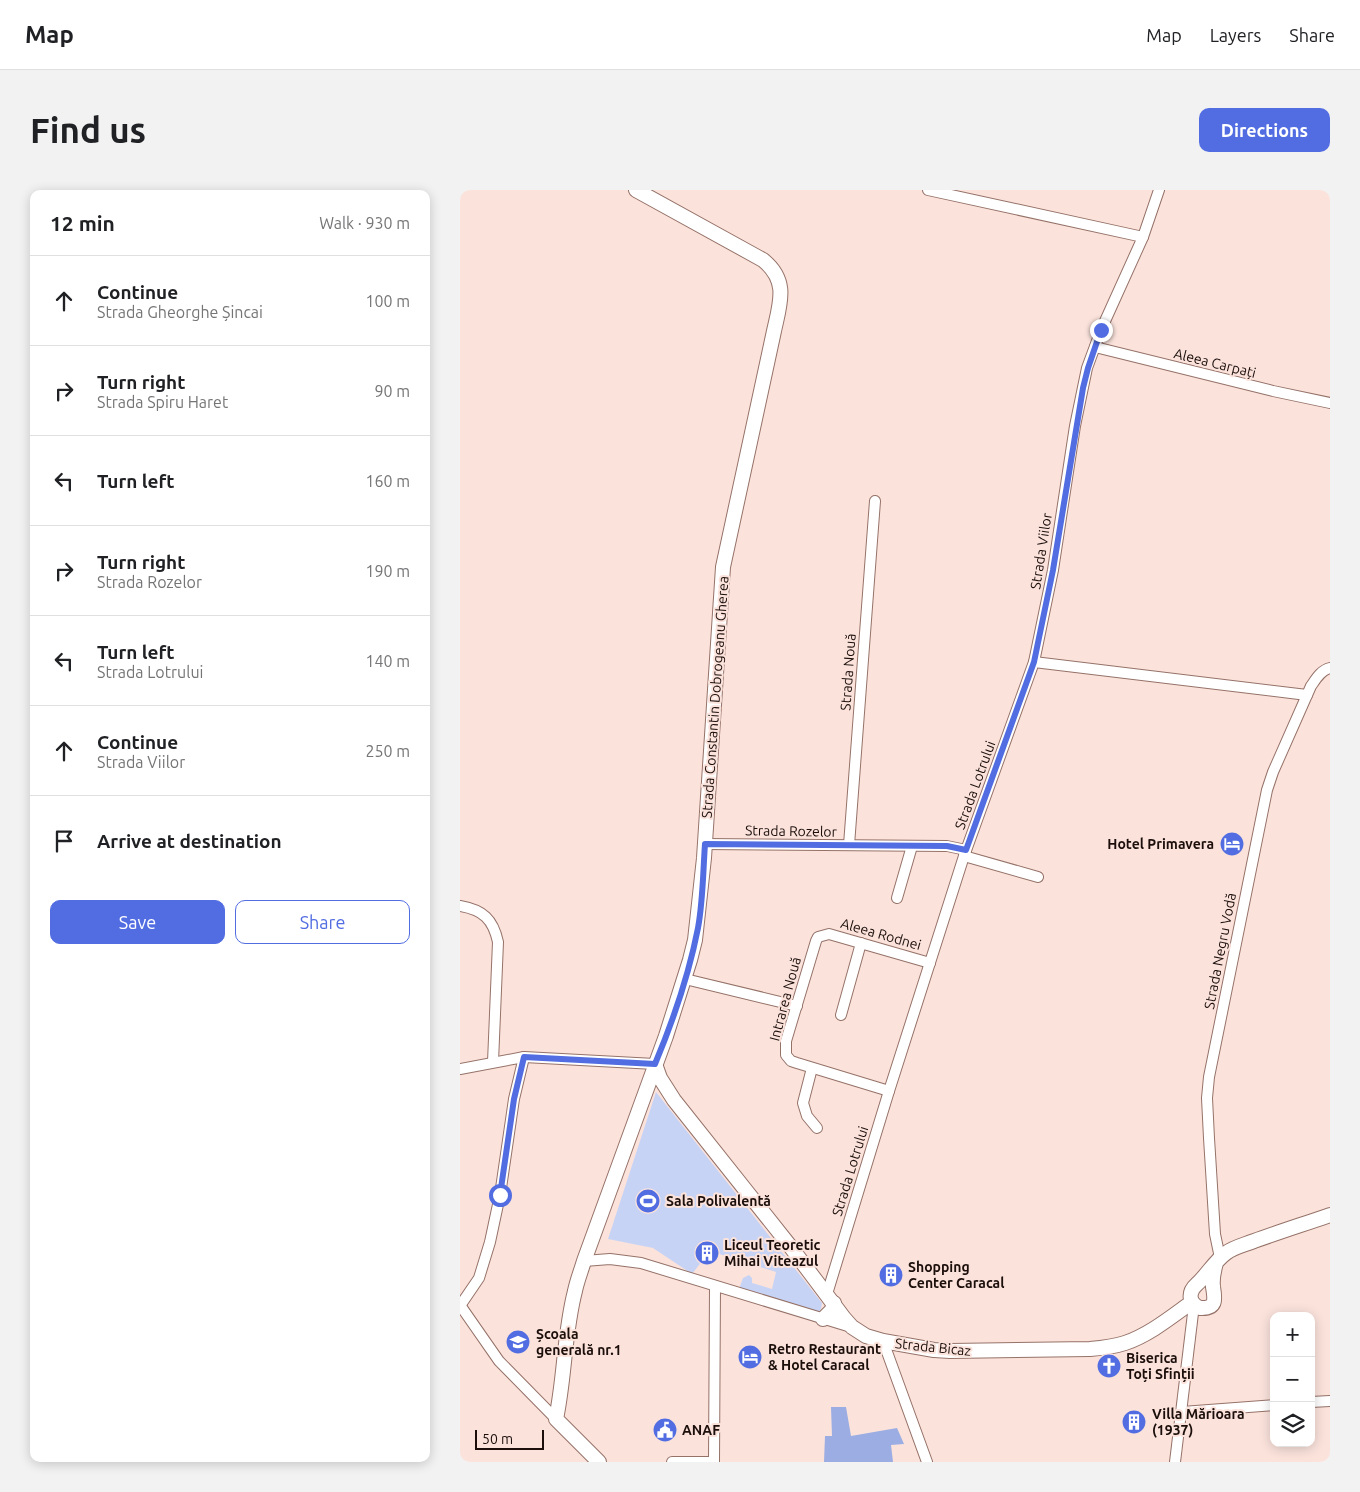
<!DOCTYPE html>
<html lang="en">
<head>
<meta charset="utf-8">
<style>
  :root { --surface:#fff; --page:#f2f2f2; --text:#202124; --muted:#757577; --line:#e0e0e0; --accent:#526de2 }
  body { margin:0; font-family:Ubuntu,sans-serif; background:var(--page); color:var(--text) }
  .controls { position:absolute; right:15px; bottom:15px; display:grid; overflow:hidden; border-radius:10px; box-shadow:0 2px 12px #0003 }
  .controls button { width:45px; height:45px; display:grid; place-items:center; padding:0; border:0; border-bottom:1px solid var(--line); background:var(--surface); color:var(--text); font:25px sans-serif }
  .scale { position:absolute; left:15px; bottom:12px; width:69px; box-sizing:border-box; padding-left:5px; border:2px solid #1b0e0b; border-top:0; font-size:14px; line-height:18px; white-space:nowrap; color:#1b0e0b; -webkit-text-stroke:4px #fbe3dc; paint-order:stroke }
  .stop { position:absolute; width:15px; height:15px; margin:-11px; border:4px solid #526de2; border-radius:50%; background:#fff }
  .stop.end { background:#526de2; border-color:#fff; box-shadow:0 1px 5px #0008 }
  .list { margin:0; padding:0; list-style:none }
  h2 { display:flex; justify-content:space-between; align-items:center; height:65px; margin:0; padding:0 20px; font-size:21px }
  h2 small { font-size:16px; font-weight:400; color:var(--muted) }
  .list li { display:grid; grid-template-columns:32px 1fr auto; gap:15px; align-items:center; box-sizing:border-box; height:90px; padding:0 20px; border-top:1px solid var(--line) }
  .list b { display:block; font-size:19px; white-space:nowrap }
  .list p { margin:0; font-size:16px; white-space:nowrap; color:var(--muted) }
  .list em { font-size:16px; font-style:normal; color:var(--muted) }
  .actions { display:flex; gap:10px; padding:15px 20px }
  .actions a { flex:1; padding:11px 0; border:1px solid var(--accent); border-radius:10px; text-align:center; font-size:18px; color:var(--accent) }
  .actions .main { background:var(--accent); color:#fff }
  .icon { flex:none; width:28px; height:28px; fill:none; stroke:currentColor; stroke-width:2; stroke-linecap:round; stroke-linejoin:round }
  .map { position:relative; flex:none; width:870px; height:1272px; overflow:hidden; border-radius:10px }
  header { display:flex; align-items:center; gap:30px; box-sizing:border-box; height:70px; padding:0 25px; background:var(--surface); border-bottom:1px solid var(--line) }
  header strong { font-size:24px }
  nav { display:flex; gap:28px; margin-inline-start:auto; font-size:18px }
  .intro { display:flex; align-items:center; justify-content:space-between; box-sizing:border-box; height:120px; padding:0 30px }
  h1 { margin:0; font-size:35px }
  .button { padding:12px 22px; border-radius:10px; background:var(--accent); color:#fff; font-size:18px; font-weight:700 }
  main { display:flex; gap:30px; padding:0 30px }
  aside { flex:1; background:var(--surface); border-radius:10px; box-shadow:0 2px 12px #0003 }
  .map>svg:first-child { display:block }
  .green { fill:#c7d3f5 }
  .forest { fill:#9bade2 }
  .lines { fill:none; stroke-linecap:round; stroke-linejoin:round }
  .street-casing { stroke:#957268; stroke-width:12 }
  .secondary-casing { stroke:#957268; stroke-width:16 }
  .street { stroke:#fff; stroke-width:10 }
  .secondary { stroke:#fff; stroke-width:14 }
  .route { stroke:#526de2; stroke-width:6 }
  .labels { text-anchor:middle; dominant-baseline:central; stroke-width:4; stroke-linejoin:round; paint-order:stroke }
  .street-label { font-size:14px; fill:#1b0e0b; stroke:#fbe3dc }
  .poi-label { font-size:14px; font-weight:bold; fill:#1b0e0b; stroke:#fbe3dc; text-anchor:start }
</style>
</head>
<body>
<header>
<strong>Map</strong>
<nav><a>Map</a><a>Layers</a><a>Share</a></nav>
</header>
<div class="intro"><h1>Find us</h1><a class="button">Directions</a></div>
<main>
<aside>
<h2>12 min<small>Walk · 930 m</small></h2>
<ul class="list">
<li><svg class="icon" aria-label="ahead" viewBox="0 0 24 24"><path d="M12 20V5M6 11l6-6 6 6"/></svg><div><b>Continue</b><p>Strada Gheorghe Șincai</p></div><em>100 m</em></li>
<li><svg class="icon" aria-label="right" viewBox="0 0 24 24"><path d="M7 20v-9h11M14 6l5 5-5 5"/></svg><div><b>Turn right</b><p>Strada Spiru Haret</p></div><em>90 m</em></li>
<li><svg class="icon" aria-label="left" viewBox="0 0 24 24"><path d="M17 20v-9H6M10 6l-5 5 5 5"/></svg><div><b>Turn left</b></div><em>160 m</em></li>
<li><svg class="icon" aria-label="right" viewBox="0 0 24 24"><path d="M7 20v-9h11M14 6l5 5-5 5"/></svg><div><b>Turn right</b><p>Strada Rozelor</p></div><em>190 m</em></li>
<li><svg class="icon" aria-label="left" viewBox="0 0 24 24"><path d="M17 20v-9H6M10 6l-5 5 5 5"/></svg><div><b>Turn left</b><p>Strada Lotrului</p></div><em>140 m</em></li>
<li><svg class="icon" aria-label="ahead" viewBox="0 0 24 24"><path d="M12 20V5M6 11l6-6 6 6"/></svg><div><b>Continue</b><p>Strada Viilor</p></div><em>250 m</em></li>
<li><svg class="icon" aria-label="arrive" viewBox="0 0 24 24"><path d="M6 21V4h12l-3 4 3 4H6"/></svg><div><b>Arrive at destination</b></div></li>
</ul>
<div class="actions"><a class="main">Save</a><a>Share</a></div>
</aside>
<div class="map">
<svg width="870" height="1272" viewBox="0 0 870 1272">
  <rect width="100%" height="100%" fill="#fbe3dc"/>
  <path class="green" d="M 196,902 L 362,1113 L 361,1119 L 358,1123 L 279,1099 L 283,1088 L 289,1085 L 292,1088 L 292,1093 L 312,1099 L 316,1082 L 250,1061 L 232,1084 L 193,1058 L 148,1049 Z"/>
  <path class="forest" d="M 371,1217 L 386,1217 L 391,1246 L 437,1238 L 444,1254 L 431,1255 L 433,1272 L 364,1272 L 365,1246 L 372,1246 Z"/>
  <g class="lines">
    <defs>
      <g id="street">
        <path d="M 468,0 L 683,47"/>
        <path d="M 635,157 L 813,201 L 870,213"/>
        <path d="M 574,472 L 847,505"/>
        <path d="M 245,654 L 487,656 L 506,660"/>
        <path d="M 389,655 L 415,311"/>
        <path d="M 504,666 L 578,687"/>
        <path d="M 437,708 L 452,656"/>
        <path d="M 0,716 C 23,720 33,729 38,752 L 33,872"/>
        <path d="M 225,789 L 337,816"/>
        <path d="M 381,825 L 401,753"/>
        <path d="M 352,878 L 343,913 L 347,926 L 357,938"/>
        <path d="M 0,879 L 64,867 L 195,874"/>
        <path d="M 429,901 L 337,873 L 331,871 L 326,865 L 326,851 L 356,751 L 358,747 L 369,744 L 470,773"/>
        <path d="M 760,1068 L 755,1044 L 749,948 L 747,908 L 749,887 L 807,600 L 813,582 L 851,496 C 856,489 861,480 870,478"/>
        <path d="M 124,1071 L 150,1069 L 181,1073 L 391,1137"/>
        <path d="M 367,1104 L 429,901 L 504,666 L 574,472 L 593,380 L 615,236 L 627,178 L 641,140 L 683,47 L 699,0"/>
        <path d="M 0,1115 L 39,1171 L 96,1229"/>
        <path d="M 0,1116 L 19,1088 L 30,1052 L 40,1005 L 54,909 L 64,867"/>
        <path d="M 423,1151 L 467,1272"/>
        <path d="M 851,1212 L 870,1211"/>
        <path d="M 722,1222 L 814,1215"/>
        <path d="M 212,1272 L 248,1272"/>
        <path d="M 254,1272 L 255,1096"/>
        <path d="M 715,1272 L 734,1115"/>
      </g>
      <g id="secondary">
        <path d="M 195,874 L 200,888 L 214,910 L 330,1056 L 384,1128 L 392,1137 L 406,1146 L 423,1151 L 474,1160 L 490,1161 L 630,1159 C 642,1158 653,1157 665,1153 C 689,1145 711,1127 732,1112"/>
        <path d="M 756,1073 C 754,1080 752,1089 753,1097 C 755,1109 757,1119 740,1118 C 728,1113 728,1102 737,1094 C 747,1085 754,1072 766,1063 C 774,1057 784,1055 794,1051 C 819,1042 844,1034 870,1025"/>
        <path d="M 363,1129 L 372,1120 L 374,1113"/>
        <path d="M 139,1272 L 96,1229 C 105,1186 104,1143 115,1101 C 117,1091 121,1081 124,1071 L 206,846 L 230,770 L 235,750 L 244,668 L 263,377 L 314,141 C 320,113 329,91 303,70 L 176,0"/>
      </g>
    </defs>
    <use href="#street" class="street-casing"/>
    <use href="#secondary" class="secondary-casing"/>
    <use href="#street" class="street"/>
    <use href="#secondary" class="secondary"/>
  </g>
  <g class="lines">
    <path class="route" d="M 40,1005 L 54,909 L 64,867 L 195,874 C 213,831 229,784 238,738 C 243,711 243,682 245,654 L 487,656 L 506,660 L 574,472 L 593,380 L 623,198 L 628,178 L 641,140"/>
  </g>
  <defs>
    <symbol id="hotel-disc" viewBox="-11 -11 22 22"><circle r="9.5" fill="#526de2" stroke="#fbe3dc"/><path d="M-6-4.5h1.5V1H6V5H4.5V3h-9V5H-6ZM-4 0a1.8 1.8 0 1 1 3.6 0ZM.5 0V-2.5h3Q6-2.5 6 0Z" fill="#fff"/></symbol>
    <symbol id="stadium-disc" viewBox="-11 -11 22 22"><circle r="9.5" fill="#526de2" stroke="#fbe3dc"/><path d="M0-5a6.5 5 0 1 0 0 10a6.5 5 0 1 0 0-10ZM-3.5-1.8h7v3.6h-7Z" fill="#fff"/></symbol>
    <symbol id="building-disc" viewBox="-11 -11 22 22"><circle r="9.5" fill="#526de2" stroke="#fbe3dc"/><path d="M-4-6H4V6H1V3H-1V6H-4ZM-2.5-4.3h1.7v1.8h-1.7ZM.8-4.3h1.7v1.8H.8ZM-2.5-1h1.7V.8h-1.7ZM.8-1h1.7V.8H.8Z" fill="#fff"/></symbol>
    <symbol id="school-disc" viewBox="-11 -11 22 22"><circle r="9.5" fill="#526de2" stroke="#fbe3dc"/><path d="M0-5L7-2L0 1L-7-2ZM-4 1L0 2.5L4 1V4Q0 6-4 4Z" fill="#fff"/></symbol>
    <symbol id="church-disc" viewBox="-11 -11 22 22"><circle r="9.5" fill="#526de2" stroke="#fbe3dc"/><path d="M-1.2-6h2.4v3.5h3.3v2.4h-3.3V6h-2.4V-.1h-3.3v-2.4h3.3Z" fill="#fff"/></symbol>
    <symbol id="civic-disc" viewBox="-11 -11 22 22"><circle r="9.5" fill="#526de2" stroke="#fbe3dc"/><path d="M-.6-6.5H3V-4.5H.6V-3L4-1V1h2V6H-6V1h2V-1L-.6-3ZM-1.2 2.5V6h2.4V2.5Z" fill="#fff"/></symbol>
  </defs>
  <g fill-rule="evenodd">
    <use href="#hotel-disc" x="758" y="640" width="28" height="28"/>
    <use href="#stadium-disc" x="174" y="997" width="28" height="28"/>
    <use href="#building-disc" x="233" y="1049" width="28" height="28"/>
    <use href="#building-disc" x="417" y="1071" width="28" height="28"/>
    <use href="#school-disc" x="44" y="1138" width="28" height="28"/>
    <use href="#hotel-disc" x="276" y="1153" width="28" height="28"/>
    <use href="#church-disc" x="635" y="1162" width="28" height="28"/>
    <use href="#building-disc" x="660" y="1218" width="28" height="28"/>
    <use href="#civic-disc" x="191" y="1226" width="28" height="28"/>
  </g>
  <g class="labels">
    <g class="street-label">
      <text transform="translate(755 173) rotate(14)">Aleea Carpați</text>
      <text transform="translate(581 361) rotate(-81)">Strada Viilor</text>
      <text transform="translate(388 482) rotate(-86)">Strada Nouă</text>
      <text transform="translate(255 507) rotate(-86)">Strada Constantin Dobrogeanu Gherea</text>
      <text transform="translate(515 595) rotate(-70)">Strada Lotrului</text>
      <text transform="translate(331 641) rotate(1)">Strada Rozelor</text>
      <text transform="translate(421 744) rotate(16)">Aleea Rodnei</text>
      <text transform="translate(760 761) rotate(-79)">Strada Negru Vodă</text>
      <text transform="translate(325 809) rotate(-75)">Intrarea Nouă</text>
      <text transform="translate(390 981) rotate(-73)">Strada Lotrului</text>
      <text transform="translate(473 1157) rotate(6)">Strada Bicaz</text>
    </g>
    <g class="poi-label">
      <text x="754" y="654" text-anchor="end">Hotel Primavera</text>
      <text x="206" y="1011">Sala Polivalentă</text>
      <text x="264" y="1055">Liceul Teoretic<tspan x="264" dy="16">Mihai Viteazul</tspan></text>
      <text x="448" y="1077">Shopping<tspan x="448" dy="16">Center Caracal</tspan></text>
      <text x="76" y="1144">Școala<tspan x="76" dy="16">generală nr.1</tspan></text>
      <text x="308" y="1159">Retro Restaurant<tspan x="308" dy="16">&amp; Hotel Caracal</tspan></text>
      <text x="666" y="1168">Biserica<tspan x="666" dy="16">Toți Sfinții</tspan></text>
      <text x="692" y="1224">Villa Mărioara<tspan x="692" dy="16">(1937)</tspan></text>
      <text x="222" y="1240">ANAF</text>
    </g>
  </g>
</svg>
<div class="controls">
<button>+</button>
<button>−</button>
<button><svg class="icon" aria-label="layers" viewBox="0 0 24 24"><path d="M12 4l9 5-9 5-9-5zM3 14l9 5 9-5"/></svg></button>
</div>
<div class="scale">50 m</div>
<div class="stop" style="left:40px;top:1005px"></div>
<div class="stop end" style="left:641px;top:140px"></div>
</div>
</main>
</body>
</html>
